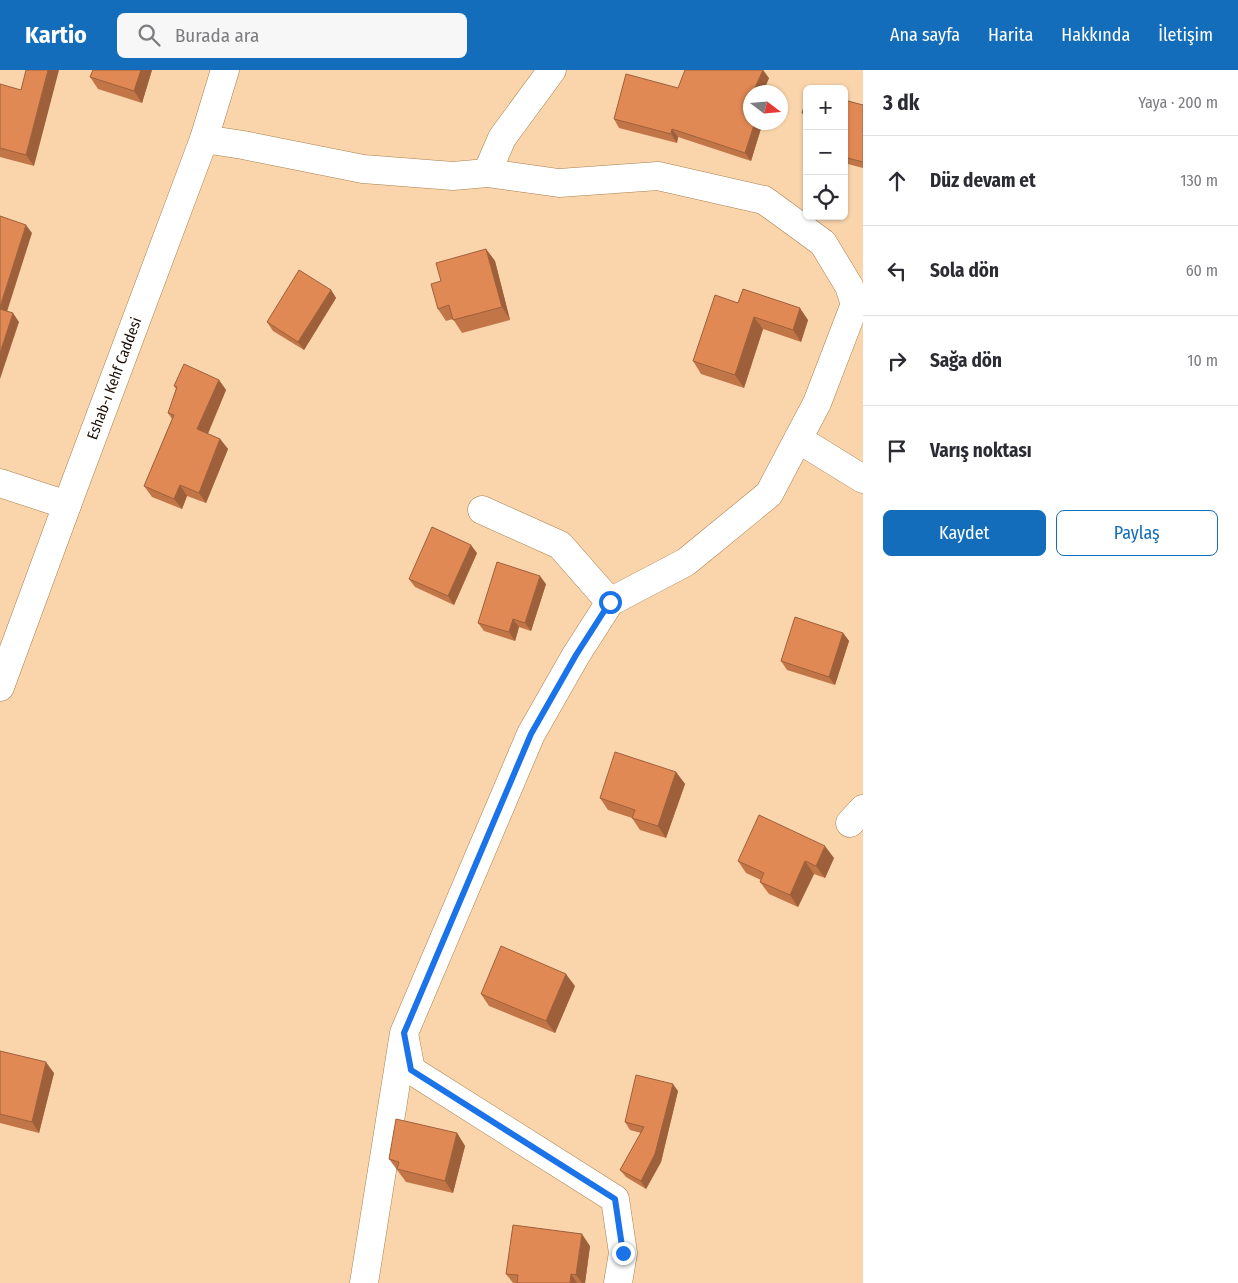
<!DOCTYPE html>
<html lang="tr">
<head>
<meta charset="utf-8">
<style>
  :root { --surface:#fff; --page:#f7f7f7; --text:#2b2b33; --muted:#7c7c81; --line:#e1e1e2; --accent:#136dba }
  body { margin:0; font-family:"Fira Sans Condensed",sans-serif; background:var(--page); color:var(--text) }
  .controls { position:absolute; right:15px; top:15px; display:grid; overflow:hidden; border-radius:8px; box-shadow:0 1px 4px #0004 }
  .controls button { width:45px; height:45px; display:grid; place-items:center; padding:0; border:0; border-bottom:1px solid var(--line); background:var(--surface); color:var(--text); font:25px sans-serif }
  .compass { position:absolute; left:743px; top:15px; width:45px; height:45px; border-radius:50%; background:var(--surface); box-shadow:0 1px 4px #0004; rotate:106deg }
  .stop { position:absolute; width:15px; height:15px; margin:-11px; border:4px solid #1a73e8; border-radius:50%; background:#fff }
  .stop.end { background:#1a73e8; border-color:#fff; box-shadow:0 1px 5px #0008 }
  .list { margin:0; padding:0; list-style:none }
  h2 { display:flex; justify-content:space-between; align-items:center; height:65px; margin:0; padding:0 20px; font-size:21px }
  h2 small { font-size:16px; font-weight:400; color:var(--muted) }
  .list li { display:grid; grid-template-columns:32px 1fr auto; gap:15px; align-items:center; box-sizing:border-box; height:90px; padding:0 20px; border-top:1px solid var(--line) }
  .list b { display:block; font-size:19px; white-space:nowrap }
  .list em { font-size:16px; font-style:normal; color:var(--muted) }
  .actions { display:flex; gap:10px; padding:15px 20px }
  .actions a { flex:1; padding:11px 0; border:1px solid var(--accent); border-radius:8px; text-align:center; font-size:18px; color:var(--accent) }
  .actions .main { background:var(--accent); color:#fff }
  .icon { flex:none; width:28px; height:28px; fill:none; stroke:currentColor; stroke-width:2; stroke-linecap:round; stroke-linejoin:round }
  .map { position:relative; flex:none; width:863px; height:1213px; overflow:hidden }
  header { display:flex; align-items:center; gap:30px; box-sizing:border-box; height:70px; padding:0 25px; background:var(--accent); color:#fff }
  header strong { font-size:24px }
  nav { display:flex; gap:28px; margin-inline-start:auto; font-size:18px }
  .search { width:350px; height:45px; background:var(--page); display:flex; align-items:center; gap:12px; box-sizing:border-box; padding:0 18px; border-radius:8px; color:var(--muted); font-size:19px }
  main { display:flex }
  aside { flex:1; background:var(--surface) }
  .map>svg:first-child { display:block }
  .lines { fill:none; stroke-linecap:round; stroke-linejoin:round }
  .minor-casing { stroke:#a87f4c; stroke-width:29 }
  .minor { stroke:#fff; stroke-width:28 }
  .wall { fill:#c27648 }
  .shaded-wall { fill:#9e603b }
  .building { fill:#e18954; stroke:#9e603b }
  .route { stroke:#1a73e8; stroke-width:6 }
  .labels { text-anchor:middle; dominant-baseline:central; stroke-width:4; stroke-linejoin:round; paint-order:stroke }
  .street-label { font-size:15px; fill:#1a0b00; stroke:#f8e6d2 }
</style>
</head>
<body>
<header>
<strong>Kartio</strong>
<div class="search"><svg class="icon" aria-label="search" viewBox="0 0 24 24"><circle cx="10" cy="10" r="6"/><path d="M15 15l6 6"/></svg>Burada ara</div>
<nav><a>Ana sayfa</a><a>Harita</a><a>Hakkında</a><a>İletişim</a></nav>
</header>
<main>
<div class="map">
<svg width="863" height="1213" viewBox="0 0 863 1213">
  <rect width="100%" height="100%" fill="#fad5ac"/>
  <g class="lines">
    <defs>
      <g id="minor">
        <path d="M 204,69 L 243,75 L 363,99 L 453,106 L 487,103 L 559,113 L 658,106 L 764,130 L 823,173 L 849,216 L 855,234 L 817,333 L 769,424 L 686,492 L 610,532 L 576,585 L 531,664 L 404,963 L 364,1213"/>
        <path d="M 487,103 L 502,68 L 552,0"/>
        <path d="M 798,369 L 863,409"/>
        <path d="M 0,413 L 67,435"/>
        <path d="M 482,440 L 560,475 L 610,532"/>
        <path id="s1" d="M 0,617 L 67,435 L 204,69 L 225,0"/>
        <path d="M 850,753 L 863,739"/>
        <path d="M 405,969 L 411,1000 L 615,1129 L 623,1183 L 618,1213"/>
      </g>
    </defs>
    <use href="#minor" class="minor-casing"/>
    <use href="#minor" class="minor"/>
  </g>
  <g class="wall">
    <path d="M 93,0 L 152,0 L 142,33 L 98,19 L 90,7 Z"/>
    <path d="M 769,8 L 763,22 L 750,22 L 750,52 L 763,52 L 751,91 L 678,67 L 677,73 L 619,58 L 614,49 L 678,18 Z"/>
    <path d="M 0,14 L 34,96 L 0,87 Z"/>
    <path d="M 807,27 L 807,49 L 802,43 Z"/>
    <path d="M 844,30 L 863,35 L 863,98 L 844,93 Z"/>
    <path d="M 486,179 L 495,191 L 510,250 L 462,263 L 453,249 L 446,251 L 438,239 L 441,211 Z"/>
    <path d="M 331,220 L 336,228 L 304,280 L 273,261 L 267,252 Z"/>
    <path d="M 738,233 L 808,250 L 801,272 L 763,259 L 744,318 L 701,304 L 693,291 Z"/>
    <path d="M 219,310 L 226,320 L 208,364 L 220,369 L 228,379 L 206,433 L 187,426 L 182,439 L 152,427 L 144,416 L 172,349 L 168,343 L 176,319 L 174,316 Z"/>
    <path d="M 477,483 L 454,535 L 415,517 L 409,509 Z"/>
    <path d="M 546,514 L 531,561 L 519,557 L 515,571 L 484,561 L 478,553 Z"/>
    <path d="M 843,563 L 849,571 L 835,615 L 787,600 L 781,591 Z"/>
    <path d="M 676,702 L 685,714 L 666,768 L 640,760 L 632,748 L 608,740 L 600,728 Z"/>
    <path d="M 834,788 L 825,808 L 814,804 L 798,837 L 769,824 L 760,812 L 761,810 L 746,803 L 738,791 Z"/>
    <path d="M 575,916 L 555,963 L 489,936 L 481,924 Z"/>
    <path d="M 0,981 L 54,1003 L 39,1063 L 0,1053 Z"/>
    <path d="M 678,1021 L 661,1092 L 646,1119 L 626,1107 L 620,1100 L 641,1063 L 630,1060 L 625,1052 Z"/>
    <path d="M 457,1063 L 465,1076 L 453,1123 L 406,1112 L 389,1089 Z"/>
    <path d="M 590,1176 L 585,1213 L 513,1213 L 506,1204 Z"/>
  </g>
  <g class="shaded-wall">
    <path d="M 48,0 L 59,0 L 34,96 L 26,85 Z"/>
    <path d="M 141,0 L 152,0 L 142,33 L 134,21 Z"/>
    <path d="M 763,0 L 769,8 L 763,22 L 753,22 Z"/>
    <path d="M 750,29 L 750,42 L 747,37 Z"/>
    <path d="M 755,52 L 763,52 L 751,91 L 745,83 Z"/>
    <path d="M 672,59 L 678,67 L 677,73 L 671,64 Z"/>
    <path d="M 26,155 L 32,163 L 5,248 L 0,240 L 0,237 Z"/>
    <path d="M 486,179 L 495,191 L 510,250 L 502,237 Z"/>
    <path d="M 331,220 L 336,228 L 304,280 L 298,272 Z"/>
    <path d="M 800,238 L 808,250 L 801,272 L 793,260 Z"/>
    <path d="M 13,243 L 19,252 L 0,309 L 0,283 Z"/>
    <path d="M 754,247 L 763,259 L 744,318 L 735,305 Z"/>
    <path d="M 219,310 L 226,320 L 205,370 L 197,359 Z"/>
    <path d="M 220,369 L 228,379 L 206,433 L 199,423 Z"/>
    <path d="M 180,415 L 187,426 L 182,439 L 174,429 Z"/>
    <path d="M 471,475 L 477,483 L 454,535 L 448,526 Z"/>
    <path d="M 540,506 L 546,514 L 531,561 L 525,553 Z"/>
    <path d="M 513,549 L 519,557 L 515,571 L 509,562 Z"/>
    <path d="M 843,563 L 849,571 L 835,615 L 829,607 Z"/>
    <path d="M 676,702 L 685,714 L 666,768 L 658,756 Z"/>
    <path d="M 825,776 L 834,788 L 825,808 L 816,796 Z"/>
    <path d="M 805,791 L 814,804 L 798,837 L 790,825 Z"/>
    <path d="M 566,904 L 575,916 L 555,963 L 546,951 Z"/>
    <path d="M 46,992 L 54,1003 L 39,1063 L 32,1052 Z"/>
    <path d="M 673,1014 L 678,1021 L 661,1092 L 646,1119 L 641,1111 Z"/>
    <path d="M 457,1063 L 465,1076 L 453,1123 L 445,1111 Z"/>
    <path d="M 582,1164 L 590,1176 L 585,1213 L 582,1213 L 576,1205 Z"/>
    <path d="M 571,1204 L 577,1213 L 570,1213 Z"/>
  </g>
  <g class="building">
    <path d="M 26,0 L 48,0 L 26,85 L 0,78 L 0,14 L 21,20 Z"/>
    <path d="M 93,0 L 141,0 L 134,21 L 90,7 Z"/>
    <path d="M 685,0 L 763,0 L 753,22 L 750,22 L 750,29 L 747,37 L 750,38 L 750,52 L 755,52 L 745,83 L 672,59 L 671,64 L 614,49 L 626,4 L 678,18 Z"/>
    <path d="M 810,16 L 820,19 L 809,19 Z"/>
    <path d="M 807,27 L 807,44 L 802,43 Z"/>
    <path d="M 844,30 L 863,35 L 863,92 L 844,87 Z"/>
    <path d="M 0,146 L 26,155 L 0,237 Z"/>
    <path d="M 486,179 L 502,237 L 453,250 L 449,235 L 438,239 L 431,214 L 441,211 L 436,193 Z"/>
    <path d="M 299,200 L 331,220 L 298,272 L 267,252 Z"/>
    <path d="M 743,219 L 800,238 L 793,260 L 754,247 L 735,305 L 693,291 L 715,225 L 738,233 Z"/>
    <path d="M 0,239 L 13,243 L 0,283 Z"/>
    <path d="M 184,294 L 219,310 L 197,359 L 220,369 L 199,423 L 180,415 L 174,429 L 144,416 L 174,345 L 168,343 L 177,317 L 174,316 Z"/>
    <path d="M 432,457 L 471,475 L 448,526 L 409,509 Z"/>
    <path d="M 497,492 L 540,506 L 525,553 L 513,549 L 509,562 L 478,553 Z"/>
    <path d="M 795,547 L 843,563 L 829,607 L 781,591 Z"/>
    <path d="M 615,682 L 676,702 L 658,756 L 632,748 L 635,740 L 600,728 Z"/>
    <path d="M 759,745 L 825,776 L 816,796 L 805,791 L 790,825 L 760,812 L 764,803 L 738,791 Z"/>
    <path d="M 501,876 L 566,904 L 546,951 L 481,924 Z"/>
    <path d="M 0,981 L 46,992 L 32,1052 L 0,1044 Z"/>
    <path d="M 636,1005 L 673,1014 L 655,1084 L 641,1111 L 620,1100 L 644,1057 L 625,1052 Z"/>
    <path d="M 396,1049 L 457,1063 L 445,1111 L 397,1099 L 399,1092 L 389,1089 Z"/>
    <path d="M 513,1155 L 582,1164 L 576,1205 L 571,1204 L 570,1213 L 517,1213 L 518,1205 L 506,1204 Z"/>
  </g>
  <g class="lines">
    <path class="route" d="M 610,532 L 576,585 L 531,664 L 404,963 L 411,1000 L 615,1129 L 623,1183"/>
  </g>
  <g class="labels">
    <g class="street-label">
      <text stroke="none"><textPath href="#s1" startOffset="329">Eshab-ı Kehf Caddesi</textPath></text>
    </g>
  </g>
</svg>
<div class="controls">
<button>+</button>
<button>−</button>
<button><svg class="icon" aria-label="locate" viewBox="0 0 24 24"><circle cx="12" cy="12" r="6"/><path d="M12 2v4M12 18v4M2 12h4M18 12h4"/></svg></button>
</div>
<svg class="compass" viewBox="-18 -18 36 36"><path d="M0-13l5 13h-10z" fill="#e53935"/><path d="M0 13l5-13h-10z" fill="#7c7c81"/></svg>
<div class="stop" style="left:610px;top:532px"></div>
<div class="stop end" style="left:623px;top:1183px"></div>
</div>
<aside>
<h2>3 dk<small>Yaya · 200 m</small></h2>
<ul class="list">
<li><svg class="icon" aria-label="ahead" viewBox="0 0 24 24"><path d="M12 20V5M6 11l6-6 6 6"/></svg><div><b>Düz devam et</b></div><em>130 m</em></li>
<li><svg class="icon" aria-label="left" viewBox="0 0 24 24"><path d="M17 20v-9H6M10 6l-5 5 5 5"/></svg><div><b>Sola dön</b></div><em>60 m</em></li>
<li><svg class="icon" aria-label="right" viewBox="0 0 24 24"><path d="M7 20v-9h11M14 6l5 5-5 5"/></svg><div><b>Sağa dön</b></div><em>10 m</em></li>
<li><svg class="icon" aria-label="arrive" viewBox="0 0 24 24"><path d="M6 21V4h12l-3 4 3 4H6"/></svg><div><b>Varış noktası</b></div></li>
</ul>
<div class="actions"><a class="main">Kaydet</a><a>Paylaş</a></div>
</aside>
</main>
</body>
</html>
